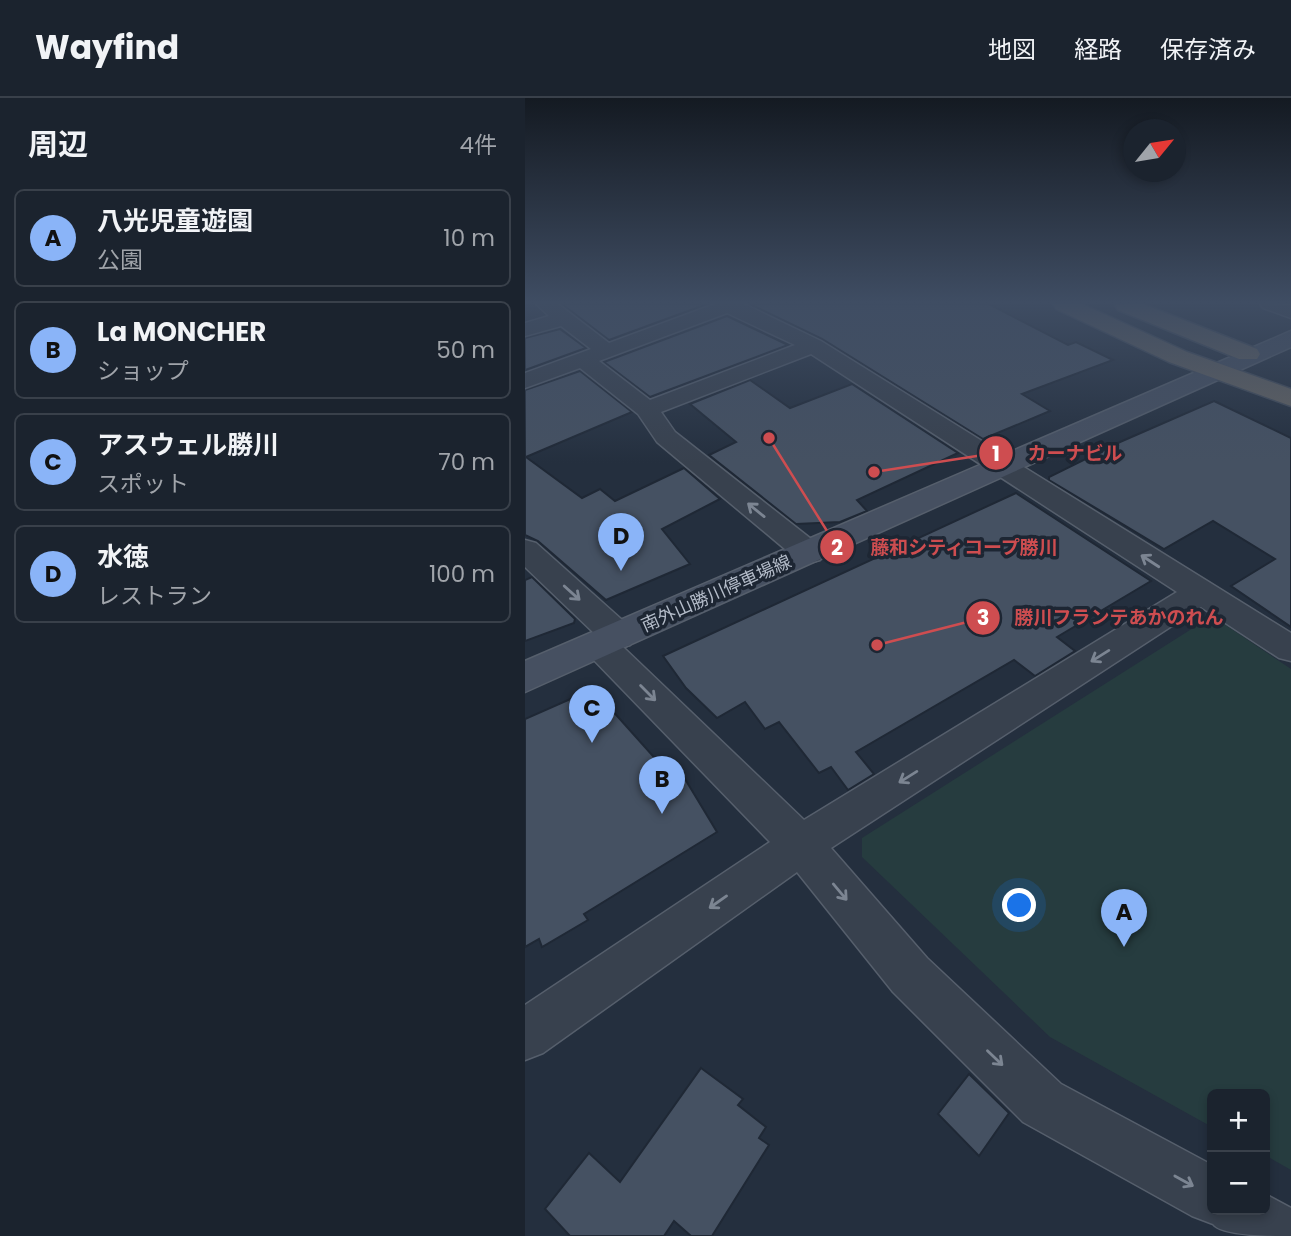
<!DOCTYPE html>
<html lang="ja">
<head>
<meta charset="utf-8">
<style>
  :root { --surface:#1b232e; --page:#282f3a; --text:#f1f3f6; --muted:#a0a4aa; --line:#39404a; --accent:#8ab4f8 }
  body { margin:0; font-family:Poppins,"Noto Sans JP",sans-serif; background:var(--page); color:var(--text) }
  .controls { position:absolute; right:21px; bottom:21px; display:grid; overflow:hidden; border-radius:10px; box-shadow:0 4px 10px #0003 }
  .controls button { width:63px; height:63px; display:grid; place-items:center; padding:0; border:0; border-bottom:2px solid var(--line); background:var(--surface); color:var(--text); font:35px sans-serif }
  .compass { position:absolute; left:598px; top:21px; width:63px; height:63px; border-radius:50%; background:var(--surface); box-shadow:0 4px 10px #0003; rotate:60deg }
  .you { position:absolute; left:495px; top:808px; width:24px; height:24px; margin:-18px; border:5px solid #fff; border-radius:50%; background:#1a73e8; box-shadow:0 0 0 10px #1a73e833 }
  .badge { display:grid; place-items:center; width:46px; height:46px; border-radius:50%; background:var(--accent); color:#111; font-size:23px; font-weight:700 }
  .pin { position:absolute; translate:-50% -58px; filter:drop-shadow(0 2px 4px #0008) }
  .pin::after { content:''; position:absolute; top:37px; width:24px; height:21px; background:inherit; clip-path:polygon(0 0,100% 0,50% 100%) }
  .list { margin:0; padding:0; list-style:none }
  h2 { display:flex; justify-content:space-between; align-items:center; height:91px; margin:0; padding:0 28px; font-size:30px }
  h2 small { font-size:23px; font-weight:400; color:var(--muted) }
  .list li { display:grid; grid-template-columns:46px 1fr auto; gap:21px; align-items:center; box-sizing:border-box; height:98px; margin:0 14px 14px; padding:0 14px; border:2px solid var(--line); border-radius:10px }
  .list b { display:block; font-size:26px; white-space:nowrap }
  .list p { margin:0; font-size:23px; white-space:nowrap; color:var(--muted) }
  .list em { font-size:23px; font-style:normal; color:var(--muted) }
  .map { position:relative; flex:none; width:766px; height:1138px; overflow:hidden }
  header { display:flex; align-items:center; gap:42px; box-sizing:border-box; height:98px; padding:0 35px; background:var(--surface); border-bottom:2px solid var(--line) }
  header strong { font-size:33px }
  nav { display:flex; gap:38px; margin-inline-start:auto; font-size:24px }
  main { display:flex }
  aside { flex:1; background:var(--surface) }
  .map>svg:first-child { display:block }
  .green { fill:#263c3f }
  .building { fill:#455162; stroke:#1f2835; stroke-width:2 }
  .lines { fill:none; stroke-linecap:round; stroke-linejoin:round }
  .minor-casing { stroke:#565f6c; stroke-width:3 }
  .secondary-casing { stroke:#565f6c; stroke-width:3 }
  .trunk-casing { stroke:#434c59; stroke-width:3 }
  .minor { fill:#38414e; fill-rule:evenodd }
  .secondary { fill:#465061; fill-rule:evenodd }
  .trunk { fill:#656462; fill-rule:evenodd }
  .oneway { stroke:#7c8592 }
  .labels { text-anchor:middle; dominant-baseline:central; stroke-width:7; stroke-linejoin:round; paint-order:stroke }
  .street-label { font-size:18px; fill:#b4bcc9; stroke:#1d2633 }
  .leader { fill:none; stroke:#ce4d50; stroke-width:2.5 }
  .callout-dot { fill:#ce4d50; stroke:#1d2633; stroke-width:2.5 }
  .mark-label { font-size:21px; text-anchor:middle; font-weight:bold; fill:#fff }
  .callout-label { font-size:19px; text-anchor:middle; font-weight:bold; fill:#ce4d50; stroke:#1d2633; stroke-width:7; stroke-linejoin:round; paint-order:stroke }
</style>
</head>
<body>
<header>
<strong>Wayfind</strong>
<nav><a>地図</a><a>経路</a><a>保存済み</a></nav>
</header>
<main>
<aside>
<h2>周辺<small>4件</small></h2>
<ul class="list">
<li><span class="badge">A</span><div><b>八光児童遊園</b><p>公園</p></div><em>10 m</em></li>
<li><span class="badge">B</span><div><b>La MONCHER</b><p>ショップ</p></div><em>50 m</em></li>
<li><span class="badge">C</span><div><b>アスウェル勝川</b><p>スポット</p></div><em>70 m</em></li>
<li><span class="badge">D</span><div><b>水徳</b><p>レストラン</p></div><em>100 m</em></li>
</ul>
</aside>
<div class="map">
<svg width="766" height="1138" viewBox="0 0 766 1138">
  <rect width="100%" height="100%" fill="#242f3e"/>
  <path class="green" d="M 676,525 L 699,526 L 766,571 L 766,1072 L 740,1057 L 740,996 L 687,996 L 687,1029 L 525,939 L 337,759 L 337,740 Z"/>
  <g class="building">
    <path d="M 37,206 L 182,206 L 84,242 Z"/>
    <path d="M 225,206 L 464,206 L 543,247 L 551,244 L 588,262 L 497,296 L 525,313 L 458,341 L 297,241 Z"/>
    <path d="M 202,218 L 263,247 L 125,299 L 79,264 Z"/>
    <path d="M 35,231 L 61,250 L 0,272 L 0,240 Z"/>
    <path d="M 55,273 L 107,314 L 1,359 L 57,400 L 75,391 L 90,403 L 159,370 L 195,401 L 137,431 L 165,466 L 81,502 L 13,443 L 0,437 L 0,292 Z"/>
    <path d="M 225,282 L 265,310 L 327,286 L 433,355 L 332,402 L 342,413 L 315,424 L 271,426 L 184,357 L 211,344 L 165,306 Z"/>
    <path d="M 689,303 L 766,340 L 766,529 L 706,488 L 750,461 L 688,423 L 639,451 L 524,382 L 524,379 L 595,344 Z"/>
    <path d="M 491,395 L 626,483 L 532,539 L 550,553 L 510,578 L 489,562 L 331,654 L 349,676 L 323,692 L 306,669 L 294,675 L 254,624 L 240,631 L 220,604 L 192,620 L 161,590 L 138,558 Z"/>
    <path d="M 7,479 L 50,521 L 49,525 L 0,543 L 0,482 Z"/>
    <path d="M 68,591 L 144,676 L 154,671 L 192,734 L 59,816 L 63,822 L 17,849 L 14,841 L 0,849 L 0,621 Z"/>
    <path d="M 176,970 L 218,1001 L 213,1007 L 241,1029 L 234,1040 L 244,1047 L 187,1138 L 166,1138 L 149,1123 L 139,1138 L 45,1138 L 20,1111 L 64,1055 L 95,1084 Z"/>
    <path d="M 444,976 L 484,1015 L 454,1058 L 413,1016 Z"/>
  </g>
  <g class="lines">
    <defs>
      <g id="minor">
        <path d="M 11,206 L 33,206 L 84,245 L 190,206 L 219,206 L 296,243 L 766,535 L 766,563 L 754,560 L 676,509 L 306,750 L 402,860 L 536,986 L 687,1067 L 687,1112 L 740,1112 L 740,1096 L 766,1110 L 766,1138 C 747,1138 696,1138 688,1126 L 667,1118 L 498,1024 L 368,894 L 272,774 L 18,955 L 0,962 L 0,907 L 245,744 L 63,556 L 58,547 L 63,538 L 70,536 L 0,469 L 0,442 L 11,445 L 105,529 L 110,538 L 105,547 L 98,549 L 279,722 L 652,494 L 286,256 L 136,314 L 150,334 L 295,448 L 299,455 L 295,462 L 284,465 L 273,462 L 132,344 L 113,316 L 55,270 L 0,290 L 0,275 L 66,251 L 36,228 L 0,238 L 0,225 L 24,218 ZM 202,215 L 270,247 L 125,302 L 74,263 Z"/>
        <path d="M 735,206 L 766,207 L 766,220 L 738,210 Z"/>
      </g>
      <path id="secondary" d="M 766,233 L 766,249 L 0,594 L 0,563 Z"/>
      <g id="trunk">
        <path d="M 528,206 L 557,206 L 662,254 L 766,291 L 766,308 L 644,264 L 531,211 Z"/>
        <path d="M 618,206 L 732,251 L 735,256 L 732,261 L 714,261 L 593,212 L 590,207 Z"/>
      </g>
    </defs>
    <use href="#minor" class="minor-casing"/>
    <use href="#secondary" class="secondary-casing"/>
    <use href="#trunk" class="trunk-casing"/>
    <use href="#minor" class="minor"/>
    <use href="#secondary" class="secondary"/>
    <use href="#trunk" class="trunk"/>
  </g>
  <defs><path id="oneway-shaft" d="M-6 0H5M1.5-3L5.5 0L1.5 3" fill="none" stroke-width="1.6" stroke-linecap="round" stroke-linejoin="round" transform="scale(1.75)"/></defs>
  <g class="oneway">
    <use href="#oneway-shaft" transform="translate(231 412) rotate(-141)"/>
    <use href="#oneway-shaft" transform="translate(625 463) rotate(-147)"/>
    <use href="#oneway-shaft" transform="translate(47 495) rotate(42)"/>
    <use href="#oneway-shaft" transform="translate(575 558) rotate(148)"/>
    <use href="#oneway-shaft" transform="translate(123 595) rotate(45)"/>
    <use href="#oneway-shaft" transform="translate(383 679) rotate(148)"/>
    <use href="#oneway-shaft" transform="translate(315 794) rotate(50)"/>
    <use href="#oneway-shaft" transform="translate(193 804) rotate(145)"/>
    <use href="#oneway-shaft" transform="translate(470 960) rotate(44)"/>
    <use href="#oneway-shaft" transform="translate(659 1083) rotate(29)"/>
  </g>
  <linearGradient id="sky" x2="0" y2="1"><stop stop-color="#141a22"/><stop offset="0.56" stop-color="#3f4d63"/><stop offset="1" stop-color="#3f4d63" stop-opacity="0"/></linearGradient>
  <rect width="766" height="365" fill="url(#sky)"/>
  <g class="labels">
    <g class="street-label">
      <text transform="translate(191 495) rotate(-24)">南外山勝川停車場線</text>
    </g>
  </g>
  <path class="leader" d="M349 374L471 355M244 340L312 449M352 547L458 520"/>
  <g class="callout-dot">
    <circle cx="349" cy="374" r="7"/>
    <circle cx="244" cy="340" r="7"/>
    <circle cx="352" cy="547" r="7"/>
    <circle cx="471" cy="355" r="18"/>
    <circle cx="312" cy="449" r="18"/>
    <circle cx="458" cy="520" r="18"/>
  </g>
  <g class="mark-label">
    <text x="471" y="363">1</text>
    <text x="312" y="457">2</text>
    <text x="458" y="527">3</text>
  </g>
  <g class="callout-label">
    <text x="550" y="362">カーナビル</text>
    <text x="439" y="456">藤和シティコープ勝川</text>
    <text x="594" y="526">勝川フランテあかのれん</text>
  </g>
</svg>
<div class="controls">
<button>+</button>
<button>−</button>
</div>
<svg class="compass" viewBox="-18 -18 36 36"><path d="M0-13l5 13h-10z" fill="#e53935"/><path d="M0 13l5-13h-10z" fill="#a0a4aa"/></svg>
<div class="you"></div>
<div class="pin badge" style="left:599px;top:849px">A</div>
<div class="pin badge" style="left:137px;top:716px">B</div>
<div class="pin badge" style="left:67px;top:645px">C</div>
<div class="pin badge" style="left:96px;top:473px">D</div>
</div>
</main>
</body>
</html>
